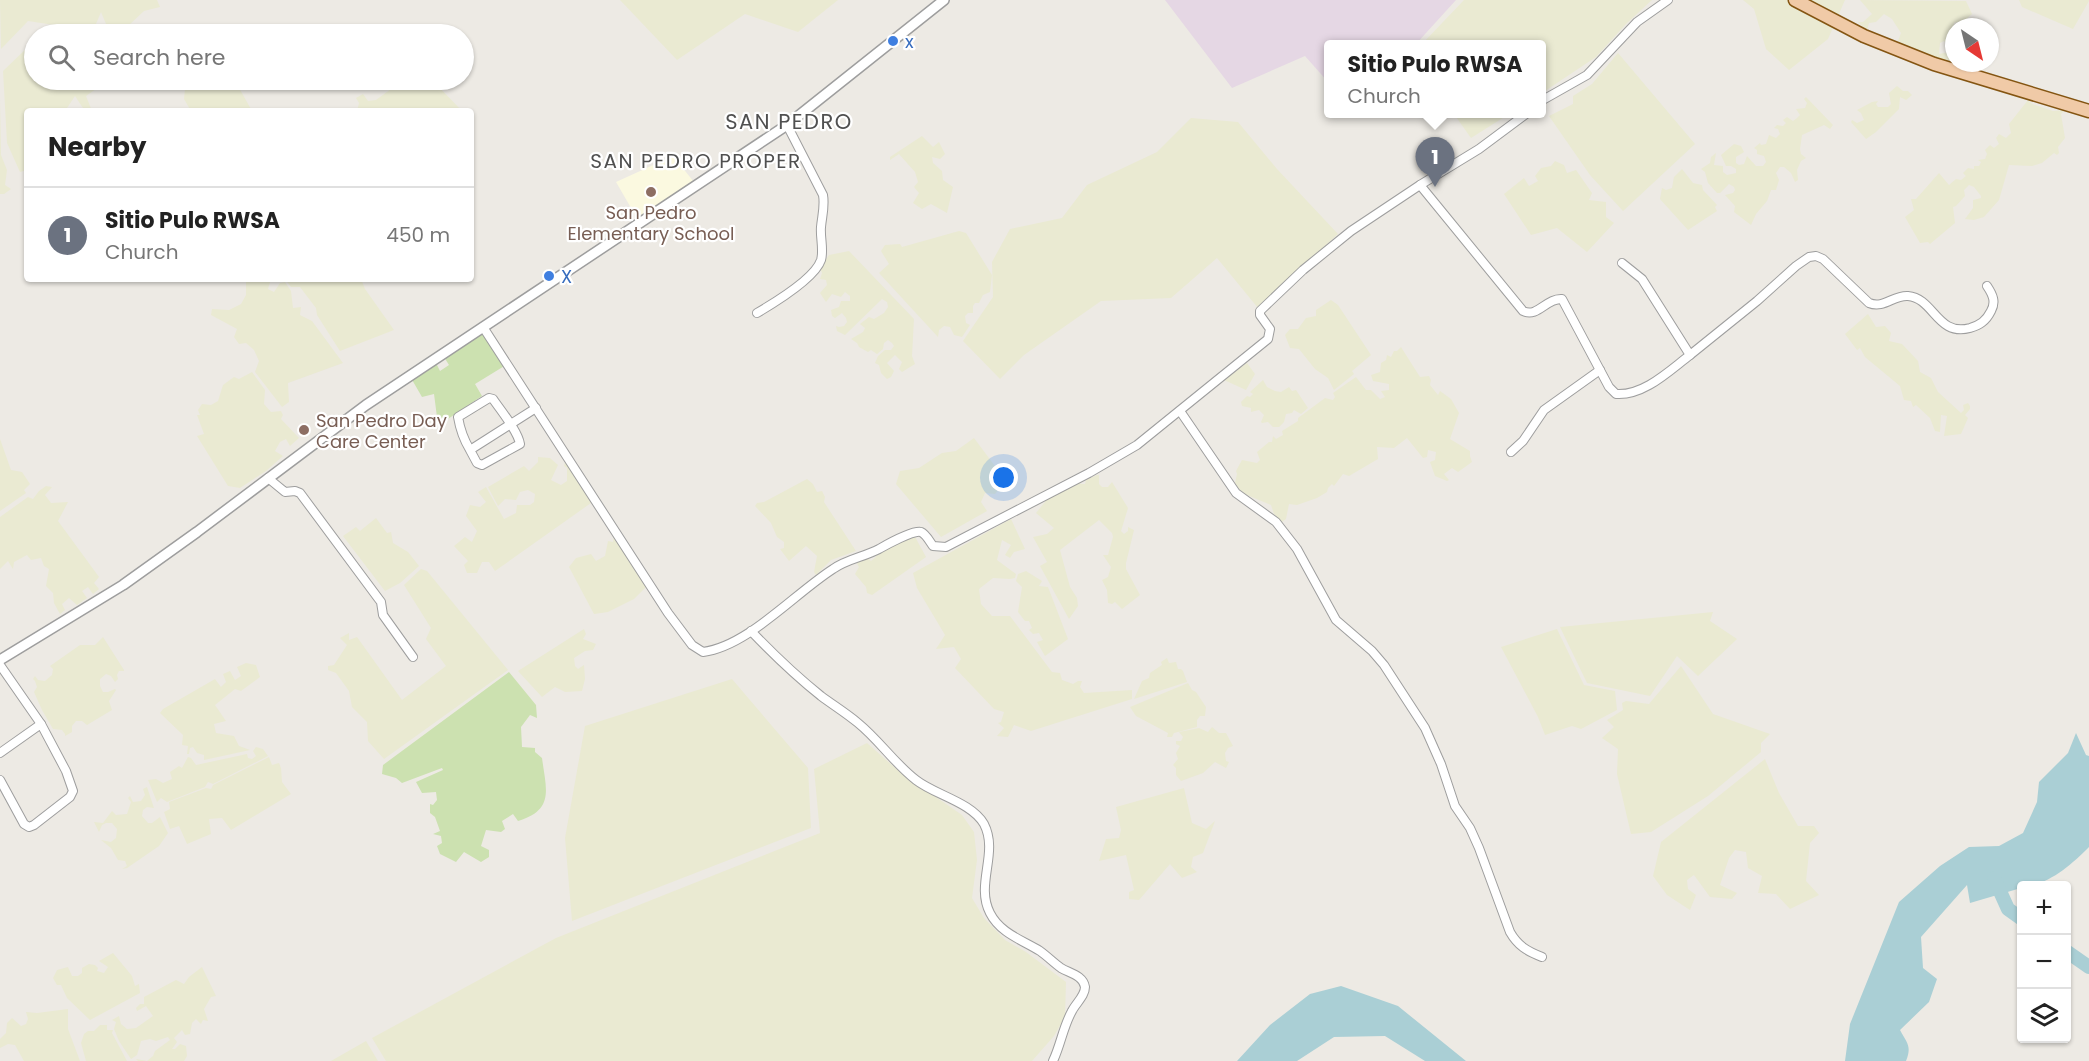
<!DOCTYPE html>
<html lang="en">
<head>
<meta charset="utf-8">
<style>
  :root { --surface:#fff; --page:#f2f2f2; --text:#222; --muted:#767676; --line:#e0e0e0; --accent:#b21925 }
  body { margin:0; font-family:Poppins,sans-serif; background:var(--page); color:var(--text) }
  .controls { position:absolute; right:18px; bottom:18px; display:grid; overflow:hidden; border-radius:6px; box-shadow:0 2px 4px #0004 }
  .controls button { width:54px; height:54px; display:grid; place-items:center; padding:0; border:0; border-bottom:2px solid var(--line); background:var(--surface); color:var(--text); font:30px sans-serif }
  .compass { position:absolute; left:1945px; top:18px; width:54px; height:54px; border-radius:50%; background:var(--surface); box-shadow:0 2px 4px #0004; rotate:145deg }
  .you { position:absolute; left:1004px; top:478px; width:21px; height:21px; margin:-15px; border:4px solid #fff; border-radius:50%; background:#1a73e8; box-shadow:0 0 0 9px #1a73e833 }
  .badge { display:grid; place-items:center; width:39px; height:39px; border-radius:50%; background:var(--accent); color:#fff; font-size:20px; font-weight:700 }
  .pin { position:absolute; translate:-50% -50px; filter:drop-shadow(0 2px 3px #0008) }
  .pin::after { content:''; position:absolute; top:32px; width:21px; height:18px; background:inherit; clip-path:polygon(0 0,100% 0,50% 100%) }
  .popup { position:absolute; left:1324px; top:40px; width:222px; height:78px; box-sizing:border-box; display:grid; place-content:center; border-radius:6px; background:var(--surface); filter:drop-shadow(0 2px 4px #0005); font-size:20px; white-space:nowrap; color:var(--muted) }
  .popup b { font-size:22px; color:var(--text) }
  .popup::after { content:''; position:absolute; left:50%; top:100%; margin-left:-12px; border:12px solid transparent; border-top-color:var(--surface) }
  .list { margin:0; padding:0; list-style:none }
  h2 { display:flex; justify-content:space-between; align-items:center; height:78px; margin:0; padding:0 24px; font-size:26px }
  h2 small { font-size:20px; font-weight:400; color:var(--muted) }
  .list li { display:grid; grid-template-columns:39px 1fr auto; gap:18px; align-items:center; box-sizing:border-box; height:96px; padding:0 24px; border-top:2px solid var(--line) }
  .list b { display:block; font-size:22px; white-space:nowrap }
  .list p { margin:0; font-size:20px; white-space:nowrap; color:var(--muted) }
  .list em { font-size:20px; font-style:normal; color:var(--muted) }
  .icon { flex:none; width:33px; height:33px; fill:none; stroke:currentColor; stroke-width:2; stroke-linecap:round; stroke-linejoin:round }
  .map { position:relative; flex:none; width:2089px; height:1061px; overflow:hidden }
  .search { position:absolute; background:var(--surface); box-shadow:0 2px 4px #0004; left:24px; top:24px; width:450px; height:66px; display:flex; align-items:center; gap:15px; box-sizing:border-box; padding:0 21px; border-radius:33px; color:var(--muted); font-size:22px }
  .panel { position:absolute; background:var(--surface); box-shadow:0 2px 4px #0004; left:24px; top:108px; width:450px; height:174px; border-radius:6px }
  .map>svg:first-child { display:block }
  .industrial { fill:#e5d7e4 }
  .education { fill:#fbf9e0 }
  .farmland { fill:#eaead2 }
  .grass { fill:#cce1b0 }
  .water { fill:#aacfd5 }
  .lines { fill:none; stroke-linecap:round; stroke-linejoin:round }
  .river { stroke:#aacfd5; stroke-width:14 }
  .minor-casing { stroke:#9e9e9e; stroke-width:10 }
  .tertiary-casing { stroke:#9e9e9e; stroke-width:12 }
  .primary-casing { stroke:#845512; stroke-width:15 }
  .minor { stroke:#fff; stroke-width:8 }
  .tertiary { stroke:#fff; stroke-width:9 }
  .primary { stroke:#f0caa7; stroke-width:12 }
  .shop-dot { fill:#3f7fe0; stroke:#fff; stroke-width:2 }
  .education-dot { fill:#8d6e63; stroke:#fff; stroke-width:2 }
  .labels { text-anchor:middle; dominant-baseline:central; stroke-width:4.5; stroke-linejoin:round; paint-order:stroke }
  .shop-label { font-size:18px; fill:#366cbe; stroke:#fff; text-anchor:start }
  .education-label { font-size:18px; fill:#785e54; stroke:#fff }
  .neighbourhood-label { font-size:20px; letter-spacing:1.5px; fill:#505050; stroke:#fff }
  .quarter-label { font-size:21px; letter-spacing:1.5px; fill:#505050; stroke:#fff }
</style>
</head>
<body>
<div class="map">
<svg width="2089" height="1061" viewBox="0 0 2089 1061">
  <rect width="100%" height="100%" fill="#edeae4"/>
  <path class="industrial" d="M 1165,0 L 1456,0 L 1416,44 L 1328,45 L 1328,82 L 1305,56 L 1232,88 Z"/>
  <path class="education" d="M 673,156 L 694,182 L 638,220 L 616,182 Z"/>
  <g class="farmland">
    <path d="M 0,0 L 157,0 L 160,7 L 144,11 L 129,25 L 109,31 L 101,12 L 93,31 L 28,21 L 1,49 Z"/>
    <path d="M 620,0 L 838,0 L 798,32 L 745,14 L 677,60 Z"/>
    <path d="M 1464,0 L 1652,0 L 1626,24 L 1596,57 L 1542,93 L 1541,45 L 1422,44 Z"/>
    <path d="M 1743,0 L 1845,0 L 1828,39 L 1789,70 L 1766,49 L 1754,9 Z"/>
    <path d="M 1860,0 L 1966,1 L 1972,14 L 1964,21 L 1954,23 L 1954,35 L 1951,41 L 1951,47 L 1944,41 L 1940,43 L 1939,54 L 1954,51 L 1954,63 L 1957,63 L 1955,65 L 1935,59 L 1911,49 L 1898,41 L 1901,33 L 1892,19 L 1884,14 L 1876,22 L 1869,23 L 1867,31 L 1858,22 L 1863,22 L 1872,14 Z"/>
    <path d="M 2019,0 L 2089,0 L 2089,1 L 2073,29 L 2022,7 Z"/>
    <path d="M 27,48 L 34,50 L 34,80 L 103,80 L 100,86 L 86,96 L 92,111 L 85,111 L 75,96 L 67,108 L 69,111 L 27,111 L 27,170 L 20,172 L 7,143 L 3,71 Z"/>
    <path d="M 1618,53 L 1695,144 L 1623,211 L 1590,175 L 1549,116 L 1573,104 L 1573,96 L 1592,84 Z"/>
    <path d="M 202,80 L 219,80 L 221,83 L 238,86 L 252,111 L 191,111 L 184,99 L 185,89 L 198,87 Z"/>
    <path d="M 389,80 L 432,80 L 462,111 L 357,111 L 359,103 L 356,98 L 363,94 L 368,101 L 376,100 L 391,89 Z"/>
    <path d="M 1897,86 L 1903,91 L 1908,91 L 1912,95 L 1906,100 L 1900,97 L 1899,109 L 1876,132 L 1866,139 L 1851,122 L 1852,120 L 1857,123 L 1864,120 L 1861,113 L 1857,110 L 1872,102 L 1878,101 L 1876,104 L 1878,107 L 1888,107 L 1891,104 L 1889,93 Z"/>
    <path d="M 1806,97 L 1833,125 L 1830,129 L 1824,125 L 1802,135 L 1800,149 L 1801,154 L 1806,158 L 1801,161 L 1797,170 L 1798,180 L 1795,182 L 1791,173 L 1784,167 L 1780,167 L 1776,173 L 1779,180 L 1776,190 L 1771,190 L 1767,201 L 1756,214 L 1751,225 L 1734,212 L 1735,206 L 1725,195 L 1733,193 L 1735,190 L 1734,187 L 1729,184 L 1720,193 L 1717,193 L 1708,183 L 1705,172 L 1701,169 L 1710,163 L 1711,157 L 1716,153 L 1714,165 L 1723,166 L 1723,172 L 1727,175 L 1736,173 L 1736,169 L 1731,166 L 1726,166 L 1721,155 L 1734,144 L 1741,146 L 1744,152 L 1736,157 L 1736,163 L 1739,165 L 1744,164 L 1747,156 L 1756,166 L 1763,166 L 1766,162 L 1764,156 L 1757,154 L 1757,150 L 1754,148 L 1760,143 L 1761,145 L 1766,144 L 1769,135 L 1776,138 L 1780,134 L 1778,129 L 1774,128 L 1777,125 L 1783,126 L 1786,123 L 1783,120 L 1787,117 L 1793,121 L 1797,118 L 1800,115 L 1796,109 L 1805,108 L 1807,103 L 1804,99 Z"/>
    <path d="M 0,98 L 1,155 L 7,170 L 5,185 L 11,189 L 4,194 L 0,194 Z"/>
    <path d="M 2028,100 L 2032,104 L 2053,111 L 2065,110 L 2061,114 L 2065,138 L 2058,147 L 2059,153 L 2057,155 L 2054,153 L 2042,163 L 2032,166 L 2009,165 L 1999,200 L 1984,217 L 1974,220 L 1965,219 L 1973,208 L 1973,200 L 1981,198 L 1981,196 L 1974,187 L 1969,185 L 1964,190 L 1965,196 L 1956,206 L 1953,207 L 1955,223 L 1930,244 L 1928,242 L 1920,243 L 1905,217 L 1914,210 L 1911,199 L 1916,199 L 1939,173 L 1949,185 L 1956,179 L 1961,180 L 1966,176 L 1963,173 L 1968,168 L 1974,169 L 1974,166 L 1979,166 L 1981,162 L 1978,160 L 1985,159 L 1987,154 L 1985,150 L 1990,145 L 1994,148 L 1999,144 L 1996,138 L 1999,134 L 2006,138 L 2011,133 L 2009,124 Z"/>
    <path d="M 1454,114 L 1509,114 L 1471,138 Z"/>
    <path d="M 1191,118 L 1238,122 L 1277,169 L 1338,234 L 1258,308 L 1217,258 L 1171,298 L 1101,301 L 1024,355 L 1000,379 L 963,341 L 993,297 L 992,262 L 1010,229 L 1062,218 L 1087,185 L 1157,152 Z"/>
    <path d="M 922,136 L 933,147 L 939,142 L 945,154 L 940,159 L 932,157 L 933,163 L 942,171 L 943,180 L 953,187 L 947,213 L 931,204 L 922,209 L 913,203 L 919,193 L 914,187 L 918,182 L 915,172 L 899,154 L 890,160 L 890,157 Z"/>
    <path d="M 1555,161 L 1564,165 L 1567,173 L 1576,170 L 1592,193 L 1589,200 L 1606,202 L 1606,217 L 1614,223 L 1587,252 L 1557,228 L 1531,235 L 1504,194 L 1524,178 L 1529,186 L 1538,181 L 1535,176 L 1541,168 L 1551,166 Z"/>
    <path d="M 1682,169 L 1693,183 L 1702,185 L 1703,190 L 1717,205 L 1715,207 L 1717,211 L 1688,230 L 1660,199 L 1662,188 L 1666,190 L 1672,188 L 1674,177 Z"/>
    <path d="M 959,231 L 966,233 L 992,275 L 990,292 L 983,295 L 979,303 L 975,303 L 973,306 L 973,313 L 968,313 L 965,316 L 966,323 L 970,325 L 962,337 L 954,335 L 950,327 L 944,326 L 939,330 L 938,337 L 879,273 L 889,264 L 881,251 L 885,245 L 900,244 L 902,247 Z"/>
    <path d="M 849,251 L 914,319 L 912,356 L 915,364 L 902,372 L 899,369 L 902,362 L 895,355 L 887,363 L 894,371 L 891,377 L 887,379 L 881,373 L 879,365 L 875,363 L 878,356 L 885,350 L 891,350 L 894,346 L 892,343 L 888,340 L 884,343 L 883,349 L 877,354 L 871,350 L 868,352 L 859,347 L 857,343 L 851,339 L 863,332 L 865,328 L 860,324 L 869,317 L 874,319 L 884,313 L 888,307 L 887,302 L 882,299 L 845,335 L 837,331 L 836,326 L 839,327 L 844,326 L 847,322 L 846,318 L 842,313 L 835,318 L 832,316 L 831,310 L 839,307 L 841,301 L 850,301 L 850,296 L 845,292 L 841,297 L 832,294 L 826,302 L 820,293 L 827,285 L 826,280 L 820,279 L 822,273 L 820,268 L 829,255 Z"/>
    <path d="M 246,279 L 271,279 L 268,289 L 274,292 L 280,283 L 285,282 L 291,291 L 293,308 L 301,307 L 300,315 L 312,321 L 343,363 L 288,383 L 289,402 L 282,407 L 255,372 L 259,361 L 254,350 L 246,343 L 239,344 L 234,337 L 237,329 L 211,315 L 212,309 L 229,310 L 241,304 L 246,295 Z"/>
    <path d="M 285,279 L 361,279 L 365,289 L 394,330 L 340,351 L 317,315 L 316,308 L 300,287 L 291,287 Z"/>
    <path d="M 1331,300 L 1338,305 L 1371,355 L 1352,371 L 1354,374 L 1334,390 L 1328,378 L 1315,369 L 1299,349 L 1290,348 L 1285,335 L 1290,329 L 1298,329 L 1306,318 L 1316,316 L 1316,310 Z"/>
    <path d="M 1868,314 L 1876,327 L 1885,326 L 1891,333 L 1889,341 L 1902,344 L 1918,361 L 1920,372 L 1931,378 L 1938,392 L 1961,413 L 1964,410 L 1963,405 L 1968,403 L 1970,406 L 1970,409 L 1965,415 L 1968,418 L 1961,434 L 1944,436 L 1947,416 L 1941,415 L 1940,432 L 1935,431 L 1930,418 L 1916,405 L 1913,407 L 1911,401 L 1904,400 L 1900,386 L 1865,357 L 1860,348 L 1857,350 L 1845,334 Z"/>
    <path d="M 1401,347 L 1420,377 L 1429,376 L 1431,380 L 1430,385 L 1438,395 L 1440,391 L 1451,399 L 1459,413 L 1450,439 L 1470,451 L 1470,456 L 1472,462 L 1458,472 L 1452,468 L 1444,474 L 1449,480 L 1447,481 L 1435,476 L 1430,462 L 1435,460 L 1436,452 L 1428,450 L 1427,457 L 1423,458 L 1407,438 L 1394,448 L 1377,447 L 1378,459 L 1349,476 L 1343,474 L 1334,486 L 1332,484 L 1328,488 L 1327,492 L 1317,498 L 1297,505 L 1289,504 L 1286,519 L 1282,522 L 1274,514 L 1271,505 L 1242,493 L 1235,483 L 1237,474 L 1236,471 L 1242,460 L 1257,463 L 1260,460 L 1257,452 L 1269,442 L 1272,442 L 1273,436 L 1276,439 L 1283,435 L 1282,431 L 1298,421 L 1298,418 L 1325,398 L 1333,400 L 1335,397 L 1333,393 L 1356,377 L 1366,390 L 1371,390 L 1380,399 L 1385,397 L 1381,391 L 1389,390 L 1389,384 L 1373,381 L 1371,375 L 1380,372 L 1381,363 L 1386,360 L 1387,355 L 1391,357 L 1394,351 L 1397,351 Z"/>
    <path d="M 1247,363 L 1255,374 L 1246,390 L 1224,380 Z"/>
    <path d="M 252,372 L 265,390 L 264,404 L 271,412 L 281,411 L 283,415 L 281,419 L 299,438 L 290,446 L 286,439 L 280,442 L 275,451 L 283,456 L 266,471 L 240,488 L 228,486 L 197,436 L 204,434 L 197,415 L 200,415 L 198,410 L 202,404 L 211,405 L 218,401 L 223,385 L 234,377 L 239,379 Z"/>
    <path d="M 1263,380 L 1267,387 L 1275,391 L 1281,392 L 1289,387 L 1292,391 L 1296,390 L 1308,408 L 1301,414 L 1294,410 L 1292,413 L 1286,414 L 1284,422 L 1279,427 L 1273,427 L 1268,422 L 1262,423 L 1261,422 L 1264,415 L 1259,410 L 1251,412 L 1251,408 L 1242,406 L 1241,402 L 1247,396 L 1250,397 L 1253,394 L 1250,392 Z"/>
    <path d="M 974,438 L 1006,481 L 995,494 L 985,493 L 981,502 L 987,511 L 941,537 L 896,484 L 900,471 L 919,468 L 942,453 L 956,451 Z"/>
    <path d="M 0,439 L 11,470 L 22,472 L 30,484 L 24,490 L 26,493 L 0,511 Z"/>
    <path d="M 538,457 L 550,458 L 558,465 L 551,480 L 561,485 L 567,481 L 567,468 L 564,466 L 566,459 L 591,503 L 495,571 L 489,562 L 482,562 L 477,573 L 467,573 L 464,565 L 468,561 L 454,546 L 465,537 L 472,542 L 477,531 L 466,516 L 470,505 L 480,507 L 486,502 L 478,492 L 486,487 L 504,519 L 516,513 L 517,505 L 530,505 L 534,502 L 535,494 L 528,490 L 520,492 L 516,500 L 505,499 L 498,506 L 488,487 L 524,466 L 529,471 L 538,462 Z"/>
    <path d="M 1097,475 L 1099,475 L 1099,484 L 1102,487 L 1108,487 L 1112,482 L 1128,508 L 1121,531 L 1124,534 L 1128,531 L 1128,527 L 1134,530 L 1126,563 L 1126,569 L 1140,595 L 1122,609 L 1115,602 L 1112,604 L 1108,603 L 1107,590 L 1102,580 L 1108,577 L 1111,567 L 1103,555 L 1108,555 L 1113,537 L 1112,533 L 1099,520 L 1060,550 L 1070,587 L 1077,598 L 1078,606 L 1069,619 L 1040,566 L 1047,562 L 1033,537 L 1047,534 L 1054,528 L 1036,513 L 1045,502 L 1044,497 L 1078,481 L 1081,484 L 1085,484 L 1086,480 Z"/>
    <path d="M 807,479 L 813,484 L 817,492 L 822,491 L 825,497 L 824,502 L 856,551 L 831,560 L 816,575 L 814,572 L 817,556 L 806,546 L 789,561 L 780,549 L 784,548 L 784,542 L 777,537 L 771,523 L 755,506 L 757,503 L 764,502 Z"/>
    <path d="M 46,486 L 52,487 L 45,495 L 51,503 L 68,502 L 58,521 L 99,577 L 94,583 L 99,589 L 93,594 L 88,587 L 82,591 L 87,598 L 77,605 L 69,598 L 62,604 L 65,610 L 60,614 L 54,603 L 53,593 L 46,586 L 49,569 L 44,566 L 41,558 L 31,560 L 27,555 L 14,562 L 13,569 L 8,561 L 0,569 L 0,517 L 28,497 L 33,499 L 39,491 Z"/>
    <path d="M 376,518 L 387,533 L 391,532 L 393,543 L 408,552 L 419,566 L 400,583 L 385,591 L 343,536 L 356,527 L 360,531 Z"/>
    <path d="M 1011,519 L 1025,549 L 1014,552 L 1010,558 L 1005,555 L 1011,545 L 1002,540 L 997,560 L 1016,574 L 1015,578 L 1010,579 L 993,578 L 979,589 L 981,604 L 992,616 L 1010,616 L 1052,672 L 1060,673 L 1062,680 L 1073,684 L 1078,681 L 1082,681 L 1080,687 L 1084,693 L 1132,690 L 1132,699 L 1031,731 L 1014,725 L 1008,737 L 997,736 L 1004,728 L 998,723 L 1001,722 L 1004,712 L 994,709 L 955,668 L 961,659 L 954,647 L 936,649 L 945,635 L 917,588 L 913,573 Z"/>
    <path d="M 914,535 L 926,557 L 872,595 L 867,593 L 866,587 L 855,574 L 859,567 L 855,560 L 866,557 L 871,561 L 876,557 L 873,553 Z"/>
    <path d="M 614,536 L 647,586 L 634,599 L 608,612 L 594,614 L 569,567 L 576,558 L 591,554 L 596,561 L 605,556 L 608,541 L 613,542 Z"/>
    <path d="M 421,569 L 427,571 L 508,670 L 384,759 L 368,741 L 367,722 L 352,707 L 349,691 L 336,673 L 328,670 L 328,666 L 334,665 L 347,645 L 340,638 L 349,633 L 349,640 L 357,637 L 402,700 L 446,666 L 426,639 L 431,628 L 404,585 Z"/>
    <path d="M 1026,571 L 1042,581 L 1039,586 L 1048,587 L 1068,639 L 1045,656 L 1037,642 L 1043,640 L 1039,633 L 1033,634 L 1029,630 L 1032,628 L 1029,621 L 1025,621 L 1018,612 L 1022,587 L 1016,581 L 1018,574 Z"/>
    <path d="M 1713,612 L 1710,621 L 1737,639 L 1698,676 L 1677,656 L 1650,696 L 1587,683 L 1560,627 Z"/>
    <path d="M 584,629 L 586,634 L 583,639 L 596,644 L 593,650 L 585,651 L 574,658 L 575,666 L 578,669 L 584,665 L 585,679 L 582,691 L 565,692 L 555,687 L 542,697 L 518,671 Z"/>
    <path d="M 1557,629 L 1584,685 L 1615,691 L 1617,710 L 1581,729 L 1572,726 L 1545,735 L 1538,717 L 1501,647 Z"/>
    <path d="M 103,637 L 124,670 L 124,671 L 119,671 L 117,675 L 118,679 L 115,682 L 111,676 L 106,674 L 100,679 L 100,686 L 103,692 L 108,692 L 115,689 L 116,690 L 109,701 L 112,710 L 87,725 L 82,721 L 76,721 L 72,726 L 72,732 L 65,736 L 65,734 L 62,730 L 53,729 L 42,710 L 34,692 L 37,687 L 35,681 L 33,679 L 35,676 L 38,680 L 45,681 L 52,675 L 53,669 L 50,666 L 80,645 L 95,645 Z"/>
    <path d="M 1167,658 L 1169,663 L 1176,662 L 1178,669 L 1181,669 L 1183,671 L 1187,682 L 1134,699 L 1142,681 L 1149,678 L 1150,673 L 1162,665 L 1161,662 Z"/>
    <path d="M 246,663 L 256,665 L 260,677 L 241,691 L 235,689 L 215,705 L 226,721 L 214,724 L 216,733 L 234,736 L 239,746 L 250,750 L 204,760 L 204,755 L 197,753 L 193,747 L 190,748 L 189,754 L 187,754 L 188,746 L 182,745 L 183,735 L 160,713 L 163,709 L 215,679 L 221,687 L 226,682 L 223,674 L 230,671 L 235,680 L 241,676 L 237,667 Z"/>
    <path d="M 1681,666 L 1713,714 L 1770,734 L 1761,743 L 1761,752 L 1708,796 L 1651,832 L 1631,834 L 1617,774 L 1618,749 L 1602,738 L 1614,727 L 1607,720 L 1623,710 L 1622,703 L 1626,701 L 1649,704 Z"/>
    <path d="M 732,679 L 808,768 L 811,828 L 572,921 L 565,838 L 585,726 Z"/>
    <path d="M 1188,683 L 1192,690 L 1196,692 L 1206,707 L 1205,716 L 1200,716 L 1197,720 L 1197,727 L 1174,733 L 1172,737 L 1167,737 L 1168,733 L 1136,716 L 1130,707 Z"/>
    <path d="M 1212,727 L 1219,733 L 1226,733 L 1233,746 L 1228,748 L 1225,753 L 1226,761 L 1229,762 L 1226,768 L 1215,762 L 1203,773 L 1181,781 L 1176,775 L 1176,768 L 1173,765 L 1178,759 L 1176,753 L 1180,746 L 1176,744 L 1176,741 L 1181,741 L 1183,737 L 1179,732 L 1199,728 L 1208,732 Z"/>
    <path d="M 867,743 L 901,773 L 962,815 L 974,832 L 977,860 L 972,898 L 984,918 L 1005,940 L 1026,952 L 1066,982 L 1065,1017 L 1054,1036 L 1032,1061 L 386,1061 L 372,1038 L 556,938 L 820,833 L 814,769 Z"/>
    <path d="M 256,747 L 263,749 L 268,756 L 213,784 L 208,782 L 205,787 L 167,802 L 161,798 L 157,802 L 148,780 L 156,779 L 163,783 L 172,779 L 170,772 L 179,766 L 182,768 L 188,757 L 191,758 L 196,765 L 247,754 L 248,758 L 252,759 L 256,756 L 253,751 Z"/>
    <path d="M 269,757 L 272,765 L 279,763 L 281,768 L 282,782 L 291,794 L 231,830 L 222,818 L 209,819 L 211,834 L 187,844 L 179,826 L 170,829 L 164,812 L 170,809 L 169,802 L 206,788 L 211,789 L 213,785 Z"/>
    <path d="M 1765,759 L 1779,793 L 1798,826 L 1814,826 L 1819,833 L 1810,843 L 1806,881 L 1819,895 L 1790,909 L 1776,894 L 1758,893 L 1762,876 L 1748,868 L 1746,852 L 1735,850 L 1729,858 L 1720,885 L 1737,893 L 1732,899 L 1710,897 L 1694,875 L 1687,880 L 1688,889 L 1696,895 L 1690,910 L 1667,895 L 1653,876 L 1661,842 Z"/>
    <path d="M 147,787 L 154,808 L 147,807 L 143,810 L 142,816 L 148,823 L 152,823 L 160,817 L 168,833 L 159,846 L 127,868 L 122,869 L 127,866 L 125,861 L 118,860 L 111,848 L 101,840 L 111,842 L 116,838 L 117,829 L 112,823 L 106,823 L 102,825 L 99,832 L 94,822 L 103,823 L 112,811 L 116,815 L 127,814 L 131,802 L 128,798 L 130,796 L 133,802 L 141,801 L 145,795 L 143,789 Z"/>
    <path d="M 1184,788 L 1192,823 L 1206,829 L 1215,821 L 1203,853 L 1193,857 L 1191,867 L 1197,872 L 1182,878 L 1170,864 L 1139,900 L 1129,899 L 1129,892 L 1134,890 L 1126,855 L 1099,861 L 1106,839 L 1119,838 L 1121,830 L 1116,807 Z"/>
    <path d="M 113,953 L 132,976 L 135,986 L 139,984 L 140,993 L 90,1020 L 67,998 L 61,985 L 57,985 L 53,978 L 57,970 L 68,967 L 72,976 L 78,976 L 82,973 L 82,968 L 89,964 L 95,965 L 98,968 L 97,971 L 104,973 L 108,967 L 99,961 Z"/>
    <path d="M 202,967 L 216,996 L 211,997 L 204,1009 L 208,1021 L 203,1020 L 201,1024 L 196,1019 L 192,1023 L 190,1034 L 185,1035 L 182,1030 L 174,1038 L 177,1042 L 172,1049 L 175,1049 L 180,1044 L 186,1046 L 187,1056 L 184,1061 L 138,1061 L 136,1059 L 147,1061 L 153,1056 L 155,1051 L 170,1040 L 168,1037 L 156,1041 L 150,1039 L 141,1041 L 137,1055 L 131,1059 L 119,1041 L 114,1029 L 116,1022 L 112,1020 L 119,1016 L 121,1024 L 127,1029 L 136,1028 L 153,1016 L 146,1006 L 137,1011 L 136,1008 L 140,1004 L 144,1004 L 144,997 L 176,980 L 184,984 L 189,977 Z"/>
    <path d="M 68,1009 L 68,1029 L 80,1061 L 24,1061 L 15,1045 L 8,1044 L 0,1048 L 0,1039 L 6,1033 L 7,1023 L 12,1018 L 21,1026 L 26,1024 L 28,1019 L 26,1012 L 37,1013 Z"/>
    <path d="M 100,1025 L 107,1025 L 107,1030 L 113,1030 L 112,1033 L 127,1061 L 86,1061 L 81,1043 L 84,1034 L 88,1031 L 94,1031 Z"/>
    <path d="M 366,1041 L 378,1061 L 331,1061 Z"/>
  </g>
  <g class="grass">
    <path d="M 484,331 L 506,365 L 475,384 L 482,396 L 442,423 L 437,417 L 434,394 L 422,397 L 411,378 L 436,363 L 440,371 L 449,365 L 444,357 Z"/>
    <path d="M 509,672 L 536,705 L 537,718 L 530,715 L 521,727 L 522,747 L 535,748 L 535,752 L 542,758 C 546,789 555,810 518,821 L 513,814 L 502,821 L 505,829 L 501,832 L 486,830 L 481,846 L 489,850 L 489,857 L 481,862 L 464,852 L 456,862 L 440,854 L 437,846 L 442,843 L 441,836 L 433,834 L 440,831 L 435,817 L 430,813 L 430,804 L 433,805 L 437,800 L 436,792 L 422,793 L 416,782 L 443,770 L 442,768 L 402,783 L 396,778 L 382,774 L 383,765 Z"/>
  </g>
  <g class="water">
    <path d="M 2076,733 L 2086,755 L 2089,756 L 2089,847 C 2071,865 2048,886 2022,886 L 2021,888 L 1970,903 L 1967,885 L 1921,937 L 1923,968 L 1937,979 L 1929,1002 L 1900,1030 C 1907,1043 1912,1046 1906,1061 L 1845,1061 L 1850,1024 L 1899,902 L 1940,866 L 1969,847 L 1999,846 L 2023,833 L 2037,802 L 2039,782 L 2068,753 Z"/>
    <path d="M 1341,986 L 1398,1006 L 1466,1061 L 1425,1061 L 1385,1036 L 1334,1037 L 1297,1061 L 1237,1061 L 1270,1025 L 1310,994 Z"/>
  </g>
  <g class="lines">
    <g class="river">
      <path d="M 1994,878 L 2008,909 L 2022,919"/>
      <path d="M 2066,951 L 2089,967"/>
    </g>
    <defs>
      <g id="minor">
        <path d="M 1541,101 L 1587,75 L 1637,22 L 1668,0"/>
        <path d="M 1420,185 L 1523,311 C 1538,318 1546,298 1562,299 L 1609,387 L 1616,394 C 1644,396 1670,370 1690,355 L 1642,279 L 1622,263"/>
        <path d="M 757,313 C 774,303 815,278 821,260 C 824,250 820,237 821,227 C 822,216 825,206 823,195 L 787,125"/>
        <path d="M 483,327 L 668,613 L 692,645 L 703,652 C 748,646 794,594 833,569 C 847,559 864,557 879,549 C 886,545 913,530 921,532 C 926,534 930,542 933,546 L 946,547 L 1089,473 L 1137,445 L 1268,339 L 1270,329 L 1260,315 L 1260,311 L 1303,270 L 1351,231 L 1420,185 L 1479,149 L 1526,114"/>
        <path d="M 1690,355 L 1757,301 L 1796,266 L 1809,257 L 1816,256 L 1823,259 L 1869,303 C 1884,309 1893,295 1908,296 C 1934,298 1937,337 1970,328 C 1980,325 1986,321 1991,311 C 1996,302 1993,295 1987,286"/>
        <path d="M 1180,411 L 1236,493 L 1276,522 L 1297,549 L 1336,620 L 1372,651 L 1384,665 L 1425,728 L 1441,764 L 1455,806 L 1470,828 L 1479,848 L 1510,932 C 1518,946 1527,951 1542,957"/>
        <path d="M 470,450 L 477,463 L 482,465 L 520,444 C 518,431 501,411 493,399 L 489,398 L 458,417 C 460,429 464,440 470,450 L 536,408"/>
        <path d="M 1511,452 L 1523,441 L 1544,410 L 1600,370"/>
        <path d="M 268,478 L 285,492 L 295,491 L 300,493 L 378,598 L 381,602 L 383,615 L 413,657"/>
        <path d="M 751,631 C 773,654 796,676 821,696 C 833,705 846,713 858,723 C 879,740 894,763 916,780 C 935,795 971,802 984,824 C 999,853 975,884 990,913 C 1000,933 1022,940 1040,951 C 1047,956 1054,963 1061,968 C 1069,973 1083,975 1085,987 C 1085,996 1076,1003 1072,1011 C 1063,1027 1061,1044 1053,1061"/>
        <path d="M 0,665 L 41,724"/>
        <path d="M 0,753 L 41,724 L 66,771 L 73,791 L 70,797 L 34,825 L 29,827 L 24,824 L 0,780"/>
      </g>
      <path id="tertiary" d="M 0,660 L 123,585 L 197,532 L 366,405 L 787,125 L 944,0"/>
      <path id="primary" d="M 1795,0 L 1864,36 L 1934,64 L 2089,111"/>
    </defs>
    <use href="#minor" class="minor-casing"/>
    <use href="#tertiary" class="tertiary-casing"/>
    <use href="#primary" class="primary-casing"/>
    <use href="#minor" class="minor"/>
    <use href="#tertiary" class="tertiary"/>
    <use href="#primary" class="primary"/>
  </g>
  <g class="shop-dot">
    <circle cx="893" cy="41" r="6"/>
    <circle cx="549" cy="276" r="6"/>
  </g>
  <g class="education-dot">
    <circle cx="651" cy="192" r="6"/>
    <circle cx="304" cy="430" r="6"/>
  </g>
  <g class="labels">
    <g class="shop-label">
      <text x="905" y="41">x</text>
      <text x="561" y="276">X</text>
    </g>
    <g class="education-label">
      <text x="651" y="212">San Pedro<tspan x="651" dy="21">Elementary School</tspan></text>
      <text x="316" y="420" text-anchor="start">San Pedro Day<tspan x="316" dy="21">Care Center</tspan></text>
    </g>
    <g class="neighbourhood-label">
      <text x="696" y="161">SAN PEDRO PROPER</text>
    </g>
    <g class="quarter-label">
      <text x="789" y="121">SAN PEDRO</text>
    </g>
  </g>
</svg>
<div class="controls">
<button>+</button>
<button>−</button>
<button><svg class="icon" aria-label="layers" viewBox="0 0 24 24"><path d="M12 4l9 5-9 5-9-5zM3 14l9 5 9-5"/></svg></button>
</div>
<svg class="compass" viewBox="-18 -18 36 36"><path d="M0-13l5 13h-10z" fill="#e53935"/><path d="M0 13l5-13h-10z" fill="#767676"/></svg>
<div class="you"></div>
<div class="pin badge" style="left:1435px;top:187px;background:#6b7280">1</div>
<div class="popup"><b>Sitio Pulo RWSA</b>Church</div>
<div class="search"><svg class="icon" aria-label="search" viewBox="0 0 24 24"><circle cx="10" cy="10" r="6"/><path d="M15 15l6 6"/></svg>Search here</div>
<section class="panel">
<h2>Nearby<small></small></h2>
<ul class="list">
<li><span class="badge" style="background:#6b7280">1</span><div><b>Sitio Pulo RWSA</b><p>Church</p></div><em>450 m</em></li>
</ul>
</section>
</div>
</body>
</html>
